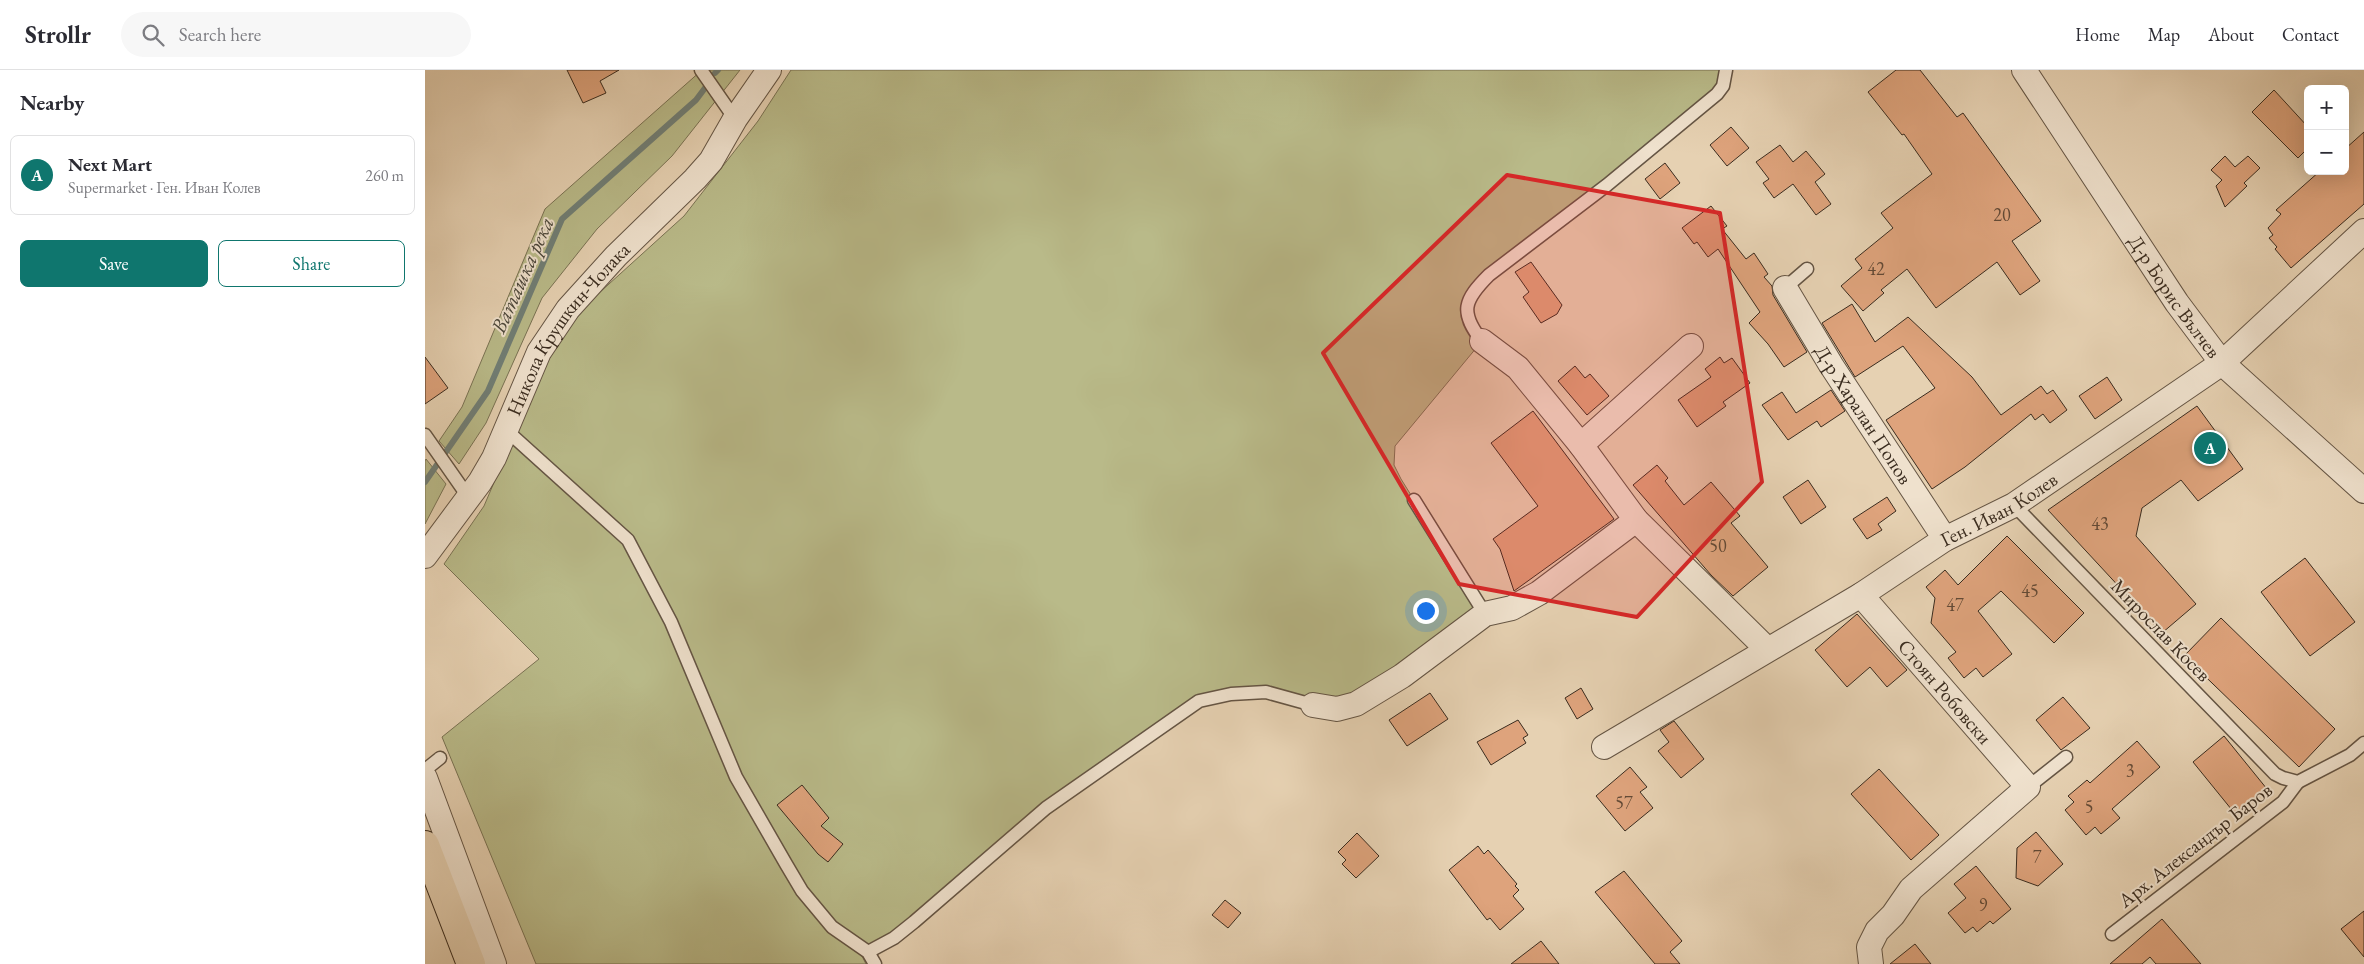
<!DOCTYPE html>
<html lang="en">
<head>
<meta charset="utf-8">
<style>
  :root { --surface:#fff; --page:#f7f7f7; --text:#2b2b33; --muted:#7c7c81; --line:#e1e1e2; --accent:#0f766e }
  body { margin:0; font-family:"EB Garamond",serif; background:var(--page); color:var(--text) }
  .controls { position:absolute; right:15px; top:15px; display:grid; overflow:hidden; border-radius:8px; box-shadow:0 5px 20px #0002 }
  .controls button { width:45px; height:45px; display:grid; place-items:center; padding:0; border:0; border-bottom:1px solid var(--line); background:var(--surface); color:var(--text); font:25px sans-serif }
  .you { position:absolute; left:1000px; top:540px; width:18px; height:18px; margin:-12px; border:4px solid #fff; border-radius:50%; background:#1a73e8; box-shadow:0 0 0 8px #1a73e833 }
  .badge { display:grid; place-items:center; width:32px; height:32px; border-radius:50%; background:var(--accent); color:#fff; font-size:16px; font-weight:700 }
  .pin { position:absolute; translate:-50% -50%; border:2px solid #fff; box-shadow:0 1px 5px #0006 }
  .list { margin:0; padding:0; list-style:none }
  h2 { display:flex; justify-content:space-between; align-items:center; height:65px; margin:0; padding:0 20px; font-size:21px }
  h2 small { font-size:16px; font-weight:400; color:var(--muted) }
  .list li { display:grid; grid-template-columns:32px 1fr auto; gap:15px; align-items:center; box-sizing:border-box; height:80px; margin:0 10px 10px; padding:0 10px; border:1px solid var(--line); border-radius:8px }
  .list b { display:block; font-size:19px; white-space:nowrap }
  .list p { margin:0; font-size:16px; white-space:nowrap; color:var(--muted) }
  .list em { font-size:16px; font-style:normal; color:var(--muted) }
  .actions { display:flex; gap:10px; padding:15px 20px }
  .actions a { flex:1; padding:11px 0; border:1px solid var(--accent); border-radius:8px; text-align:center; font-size:18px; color:var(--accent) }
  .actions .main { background:var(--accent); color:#fff }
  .icon { flex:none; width:28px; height:28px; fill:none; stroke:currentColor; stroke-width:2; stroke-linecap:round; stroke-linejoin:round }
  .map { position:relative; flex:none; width:1939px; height:894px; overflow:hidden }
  header { display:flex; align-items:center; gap:30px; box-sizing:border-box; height:70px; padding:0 25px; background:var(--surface); border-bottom:1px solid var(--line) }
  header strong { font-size:24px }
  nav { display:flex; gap:28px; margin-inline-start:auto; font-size:18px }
  .search { width:350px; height:45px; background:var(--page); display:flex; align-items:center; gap:12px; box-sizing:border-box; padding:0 18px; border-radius:28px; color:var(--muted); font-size:19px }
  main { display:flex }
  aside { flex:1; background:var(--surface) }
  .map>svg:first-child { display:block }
  .green { fill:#b9ba89; stroke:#7a7354 }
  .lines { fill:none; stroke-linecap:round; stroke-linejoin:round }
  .stream { stroke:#717f76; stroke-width:6 }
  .building { fill:#dea37c; stroke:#3a2c1f }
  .service-casing { stroke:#655544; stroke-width:15 }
  .minor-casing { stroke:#655544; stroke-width:26 }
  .trunk-casing { stroke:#3a2c1f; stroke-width:30 }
  .service { stroke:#efe1cd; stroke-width:12 }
  .minor { stroke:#efe1cd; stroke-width:24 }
  .trunk { stroke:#e6d1b2; stroke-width:28 }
  .marked { fill:#d62828; fill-opacity:0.2; stroke:#d62828; stroke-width:4; stroke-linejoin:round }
  .labels { text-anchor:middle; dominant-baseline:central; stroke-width:4; stroke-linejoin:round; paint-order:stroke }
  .number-label { font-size:18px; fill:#634a36 }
  .street-label { font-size:20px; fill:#3a2c1f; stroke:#efe1cd }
  .water-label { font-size:21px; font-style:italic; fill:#4c483c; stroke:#efe1cd }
</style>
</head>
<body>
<header>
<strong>Strollr</strong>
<div class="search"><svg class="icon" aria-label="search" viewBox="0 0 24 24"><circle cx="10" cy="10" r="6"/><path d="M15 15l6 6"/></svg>Search here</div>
<nav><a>Home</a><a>Map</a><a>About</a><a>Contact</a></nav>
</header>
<main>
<aside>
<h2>Nearby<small></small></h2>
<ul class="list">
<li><span class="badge">A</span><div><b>Next Mart</b><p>Supermarket · Ген. Иван Колев</p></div><em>260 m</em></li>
</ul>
<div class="actions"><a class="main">Save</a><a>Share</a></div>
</aside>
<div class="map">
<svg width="1939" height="894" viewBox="0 0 1939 894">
  <rect width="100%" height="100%" fill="#e6d1b2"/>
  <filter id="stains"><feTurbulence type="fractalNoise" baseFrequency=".004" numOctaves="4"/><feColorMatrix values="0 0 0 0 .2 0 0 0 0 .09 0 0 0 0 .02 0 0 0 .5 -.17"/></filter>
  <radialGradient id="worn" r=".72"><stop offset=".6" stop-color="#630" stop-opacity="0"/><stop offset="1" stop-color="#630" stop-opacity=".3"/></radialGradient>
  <g class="green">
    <path d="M 277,0 L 315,0 L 247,86 L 172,159 L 117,228 L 61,353 L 34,394 L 14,371 L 37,337 L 120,139 Z"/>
    <path d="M 366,0 L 1301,0 L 1298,16 L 1109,170 L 1044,231 L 1057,271 L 970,376 L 969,395 L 976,409 L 1060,544 L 931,634 L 841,622 L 774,631 L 621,738 L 489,852 L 436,884 L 441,894 L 111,894 L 17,667 L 114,589 L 19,494 L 59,436 L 116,302 L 152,243 L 259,146 L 333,51 Z"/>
    <path d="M 1,389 L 21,414 L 0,454 L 0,391 Z"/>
  </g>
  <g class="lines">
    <g class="stream">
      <path d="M 290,3 L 293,0"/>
      <path d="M 0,412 L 63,321 L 137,149 L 271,30 L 280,18"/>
    </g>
  </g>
  <g class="building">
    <path d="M 142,0 L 194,0 L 175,11 L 181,23 L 158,33 Z"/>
    <path d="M 1471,0 L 1495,0 L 1532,47 L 1538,43 L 1616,151 L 1587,171 L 1615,211 L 1595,225 L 1572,192 L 1511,238 L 1482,199 L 1456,220 L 1459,223 L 1438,241 L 1416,216 L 1437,198 L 1430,189 L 1468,158 L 1456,143 L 1507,104 L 1479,64 L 1477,65 L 1443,22 Z"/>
    <path d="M 1849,20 L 1883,57 L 1883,78 L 1873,88 L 1827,42 Z"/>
    <path d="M 1306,57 L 1324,78 L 1302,96 L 1285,75 Z"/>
    <path d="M 1939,62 L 1939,134 L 1866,198 L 1850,179 L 1852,177 L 1844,168 L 1848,165 L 1843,158 L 1856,144 L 1851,140 L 1895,101 L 1920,101 L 1920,79 Z"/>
    <path d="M 1355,75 L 1368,92 L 1381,81 L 1400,104 L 1390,112 L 1406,134 L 1391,145 L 1368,114 L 1349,128 L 1338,113 L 1344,109 L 1331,92 Z"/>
    <path d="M 1800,86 L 1810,97 L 1823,86 L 1835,98 L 1819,113 L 1822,116 L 1800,137 L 1791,116 L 1797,110 L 1786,100 Z"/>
    <path d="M 1240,93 L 1255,113 L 1235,129 L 1220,109 Z"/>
    <path d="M 1286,136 L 1302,156 L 1297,159 L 1321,189 L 1329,183 L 1343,204 L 1339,207 L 1347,216 L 1348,225 L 1382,282 L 1359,297 L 1343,274 L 1324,253 L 1335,242 L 1293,179 L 1283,187 L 1272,172 L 1269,174 L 1257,158 Z"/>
    <path d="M 1106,192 L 1137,235 L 1132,244 L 1116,253 L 1098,227 L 1104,222 L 1090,202 Z"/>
    <path d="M 1427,234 L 1450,272 L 1483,247 L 1547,307 L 1576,345 L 1616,316 L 1622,324 L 1628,320 L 1642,340 L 1625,353 L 1618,344 L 1610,350 L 1606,344 L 1540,397 L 1507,419 L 1461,350 L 1510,318 L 1478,276 L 1430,307 L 1397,253 Z"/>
    <path d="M 0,287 L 23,318 L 0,334 Z"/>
    <path d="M 1295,287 L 1299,293 L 1307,288 L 1325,313 L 1298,332 L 1301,336 L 1272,357 L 1253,330 L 1286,307 L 1280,299 Z"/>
    <path d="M 1150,296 L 1160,308 L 1165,304 L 1184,326 L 1162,345 L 1133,311 Z"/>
    <path d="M 1682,307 L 1697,330 L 1670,349 L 1654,326 Z"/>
    <path d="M 1406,320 L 1420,341 L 1396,357 L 1392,351 L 1363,370 L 1337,335 L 1357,322 L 1371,343 Z"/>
    <path d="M 1772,336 L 1818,399 L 1773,431 L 1756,410 L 1717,438 L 1711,466 L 1771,534 L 1737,563 L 1623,440 Z"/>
    <path d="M 1108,341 L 1189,449 L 1089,521 L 1075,479 L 1068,469 L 1113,436 L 1066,373 Z"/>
    <path d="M 1232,395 L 1243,408 L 1240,411 L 1259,435 L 1286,412 L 1315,446 L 1306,453 L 1343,497 L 1308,526 L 1286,505 L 1208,415 Z"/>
    <path d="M 1383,410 L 1401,437 L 1376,454 L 1358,427 Z"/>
    <path d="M 1462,427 L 1471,441 L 1453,454 L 1457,460 L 1442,469 L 1428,449 Z"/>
    <path d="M 1582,466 L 1659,543 L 1629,573 L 1576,521 L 1553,541 L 1587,584 L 1558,607 L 1551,598 L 1539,608 L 1523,588 L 1531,582 L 1506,553 L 1510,528 L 1501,517 L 1520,500 L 1533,515 Z"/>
    <path d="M 1880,488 L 1930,552 L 1885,586 L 1836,522 Z"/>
    <path d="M 1432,544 L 1482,600 L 1462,617 L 1445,597 L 1422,617 L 1390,580 Z"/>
    <path d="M 1796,548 L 1910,659 L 1874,697 L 1759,586 Z"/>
    <path d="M 1156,618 L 1168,639 L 1152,649 L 1140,628 Z"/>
    <path d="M 1005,623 L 1023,649 L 982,676 L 964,650 Z"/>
    <path d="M 1638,627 L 1665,658 L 1636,680 L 1611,650 Z"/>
    <path d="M 1093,650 L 1103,665 L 1098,668 L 1101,673 L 1066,695 L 1052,672 Z"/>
    <path d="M 1249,651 L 1279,689 L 1256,708 L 1233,681 L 1244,672 L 1235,660 Z"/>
    <path d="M 1799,666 L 1842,719 L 1811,745 L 1768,692 Z"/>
    <path d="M 1712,671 L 1735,697 L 1687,739 L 1695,748 L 1676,764 L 1670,757 L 1661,765 L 1640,740 L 1649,732 L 1643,726 L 1662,710 L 1665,713 Z"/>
    <path d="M 1205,697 L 1222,717 L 1215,722 L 1228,738 L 1200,761 L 1171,726 Z"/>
    <path d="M 1454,699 L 1514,765 L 1486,790 L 1426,724 Z"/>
    <path d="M 377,715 L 404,748 L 396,756 L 418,774 L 403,792 L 393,784 L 352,735 Z"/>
    <path d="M 1611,762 L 1638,794 L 1613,816 L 1591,808 L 1592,778 Z"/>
    <path d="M 932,763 L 954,786 L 931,808 L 917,794 L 921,790 L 913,782 Z"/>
    <path d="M 1053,776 L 1059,784 L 1063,780 L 1092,814 L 1090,816 L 1094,820 L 1088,826 L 1099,839 L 1075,860 L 1065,848 L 1062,850 L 1024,800 Z"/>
    <path d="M 1551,796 L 1586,839 L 1568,854 L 1565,851 L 1552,862 L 1548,857 L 1540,863 L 1523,843 L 1541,828 L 1529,814 Z"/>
    <path d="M 1199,801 L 1257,871 L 1245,882 L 1255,894 L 1230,894 L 1170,822 Z"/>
    <path d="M 800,830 L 816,843 L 803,858 L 787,845 Z"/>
    <path d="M 1939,841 L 1939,887 L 1916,859 Z"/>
    <path d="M 1737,849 L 1776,894 L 1731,894 L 1725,887 L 1717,894 L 1685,894 Z"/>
    <path d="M 1116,871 L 1134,894 L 1086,894 Z"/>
    <path d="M 1490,874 L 1506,894 L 1465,894 Z"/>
  </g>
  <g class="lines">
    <defs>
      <g id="service">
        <path d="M 276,0 L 310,49"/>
        <path d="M 1360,218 L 1382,199"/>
        <path d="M 1057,271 C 1034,242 1039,230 1064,205 L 1182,115 L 1292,24 L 1298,16 L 1301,0"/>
        <path d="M 80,359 L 203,470 L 246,552 L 311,707 L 361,794 L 377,821 L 407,857 L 443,882 L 450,894"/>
        <path d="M 0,365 L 44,428"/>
        <path d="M 989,430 L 1060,544"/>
        <path d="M 1589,435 L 1850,704 L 1858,708 L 1873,712 L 1925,685 L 1939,673"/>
        <path d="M 0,700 L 15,688"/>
        <path d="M 1603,717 L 1641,687"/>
        <path d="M 1687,864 L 1858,732 L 1873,712"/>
        <path d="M 443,882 L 469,868 L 489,852 L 621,738 L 774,631 L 806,624 L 841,622 L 888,635"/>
      </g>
      <g id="minor">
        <path id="s1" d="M 1599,0 L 1752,233 L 1797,293 L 1939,421"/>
        <path id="s2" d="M 1360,218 L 1406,295 L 1520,469"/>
        <path d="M 1057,271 L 1093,298 L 1156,375 L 1211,450 L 1342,579"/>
        <path d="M 1156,375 L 1266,276"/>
        <path id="s3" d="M 0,486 L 55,412 L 69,388 L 114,282 L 143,239 L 191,186 L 270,109 L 286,91 L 310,49 L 344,0"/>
        <path id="s4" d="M 1436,525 L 1603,717 L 1486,819 L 1468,845 L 1452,861 L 1444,877 L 1446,894"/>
        <path d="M 888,635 L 912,639 L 931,634 L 977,606 L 1060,544 L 1087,538 L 1114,523 L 1211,450"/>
        <path id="s5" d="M 1179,677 L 1436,525 L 1520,469 L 1589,435 L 1797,293 L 1939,161"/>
        <path d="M 0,708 L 69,894"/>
      </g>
      <path id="trunk" d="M 0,775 L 46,894"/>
    </defs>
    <use href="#service" class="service-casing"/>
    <use href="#minor" class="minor-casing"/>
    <use href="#trunk" class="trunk-casing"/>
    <use href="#service" class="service"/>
    <use href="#minor" class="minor"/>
    <use href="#trunk" class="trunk"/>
  </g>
  <path class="marked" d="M 1082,105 L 1295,143 L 1337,412 L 1212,547 L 1034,514 L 898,283 Z"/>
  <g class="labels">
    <g class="number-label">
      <text x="1577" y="144">20</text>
      <text x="1451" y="198">42</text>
      <text x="1675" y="453">43</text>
      <text x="1293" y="475">50</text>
      <text x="1605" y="520">45</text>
      <text x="1530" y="534">47</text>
      <text x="1705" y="700">3</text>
      <text x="1199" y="732">57</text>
      <text x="1664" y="736">5</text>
      <text x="1612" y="786">7</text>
      <text x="1558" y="834">9</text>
    </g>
    <g class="street-label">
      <text stroke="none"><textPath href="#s1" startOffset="272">Д-р Борис Вълчев</textPath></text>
      <text stroke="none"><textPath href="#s3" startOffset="270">Никола Крушкин-Чолака</textPath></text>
      <text stroke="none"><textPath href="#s2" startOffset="149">Д-р Харалан Попов</textPath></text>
      <text stroke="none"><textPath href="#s5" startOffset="461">Ген. Иван Колев</textPath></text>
      <text transform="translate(1736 560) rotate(46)">Мирослав Косев</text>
      <text stroke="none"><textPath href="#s4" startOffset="128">Стоян Робовски</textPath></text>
      <text transform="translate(1770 775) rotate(-38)">Арх. Александър Баров</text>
    </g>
    <g class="water-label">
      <text transform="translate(97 205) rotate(-66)">Ваташка река</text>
    </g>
  </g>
  <rect width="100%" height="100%" filter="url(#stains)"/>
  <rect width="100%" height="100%" fill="url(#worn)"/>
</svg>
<div class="controls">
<button>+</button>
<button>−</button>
</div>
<div class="you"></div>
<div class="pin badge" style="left:1785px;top:378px">A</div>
</div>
</main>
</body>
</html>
